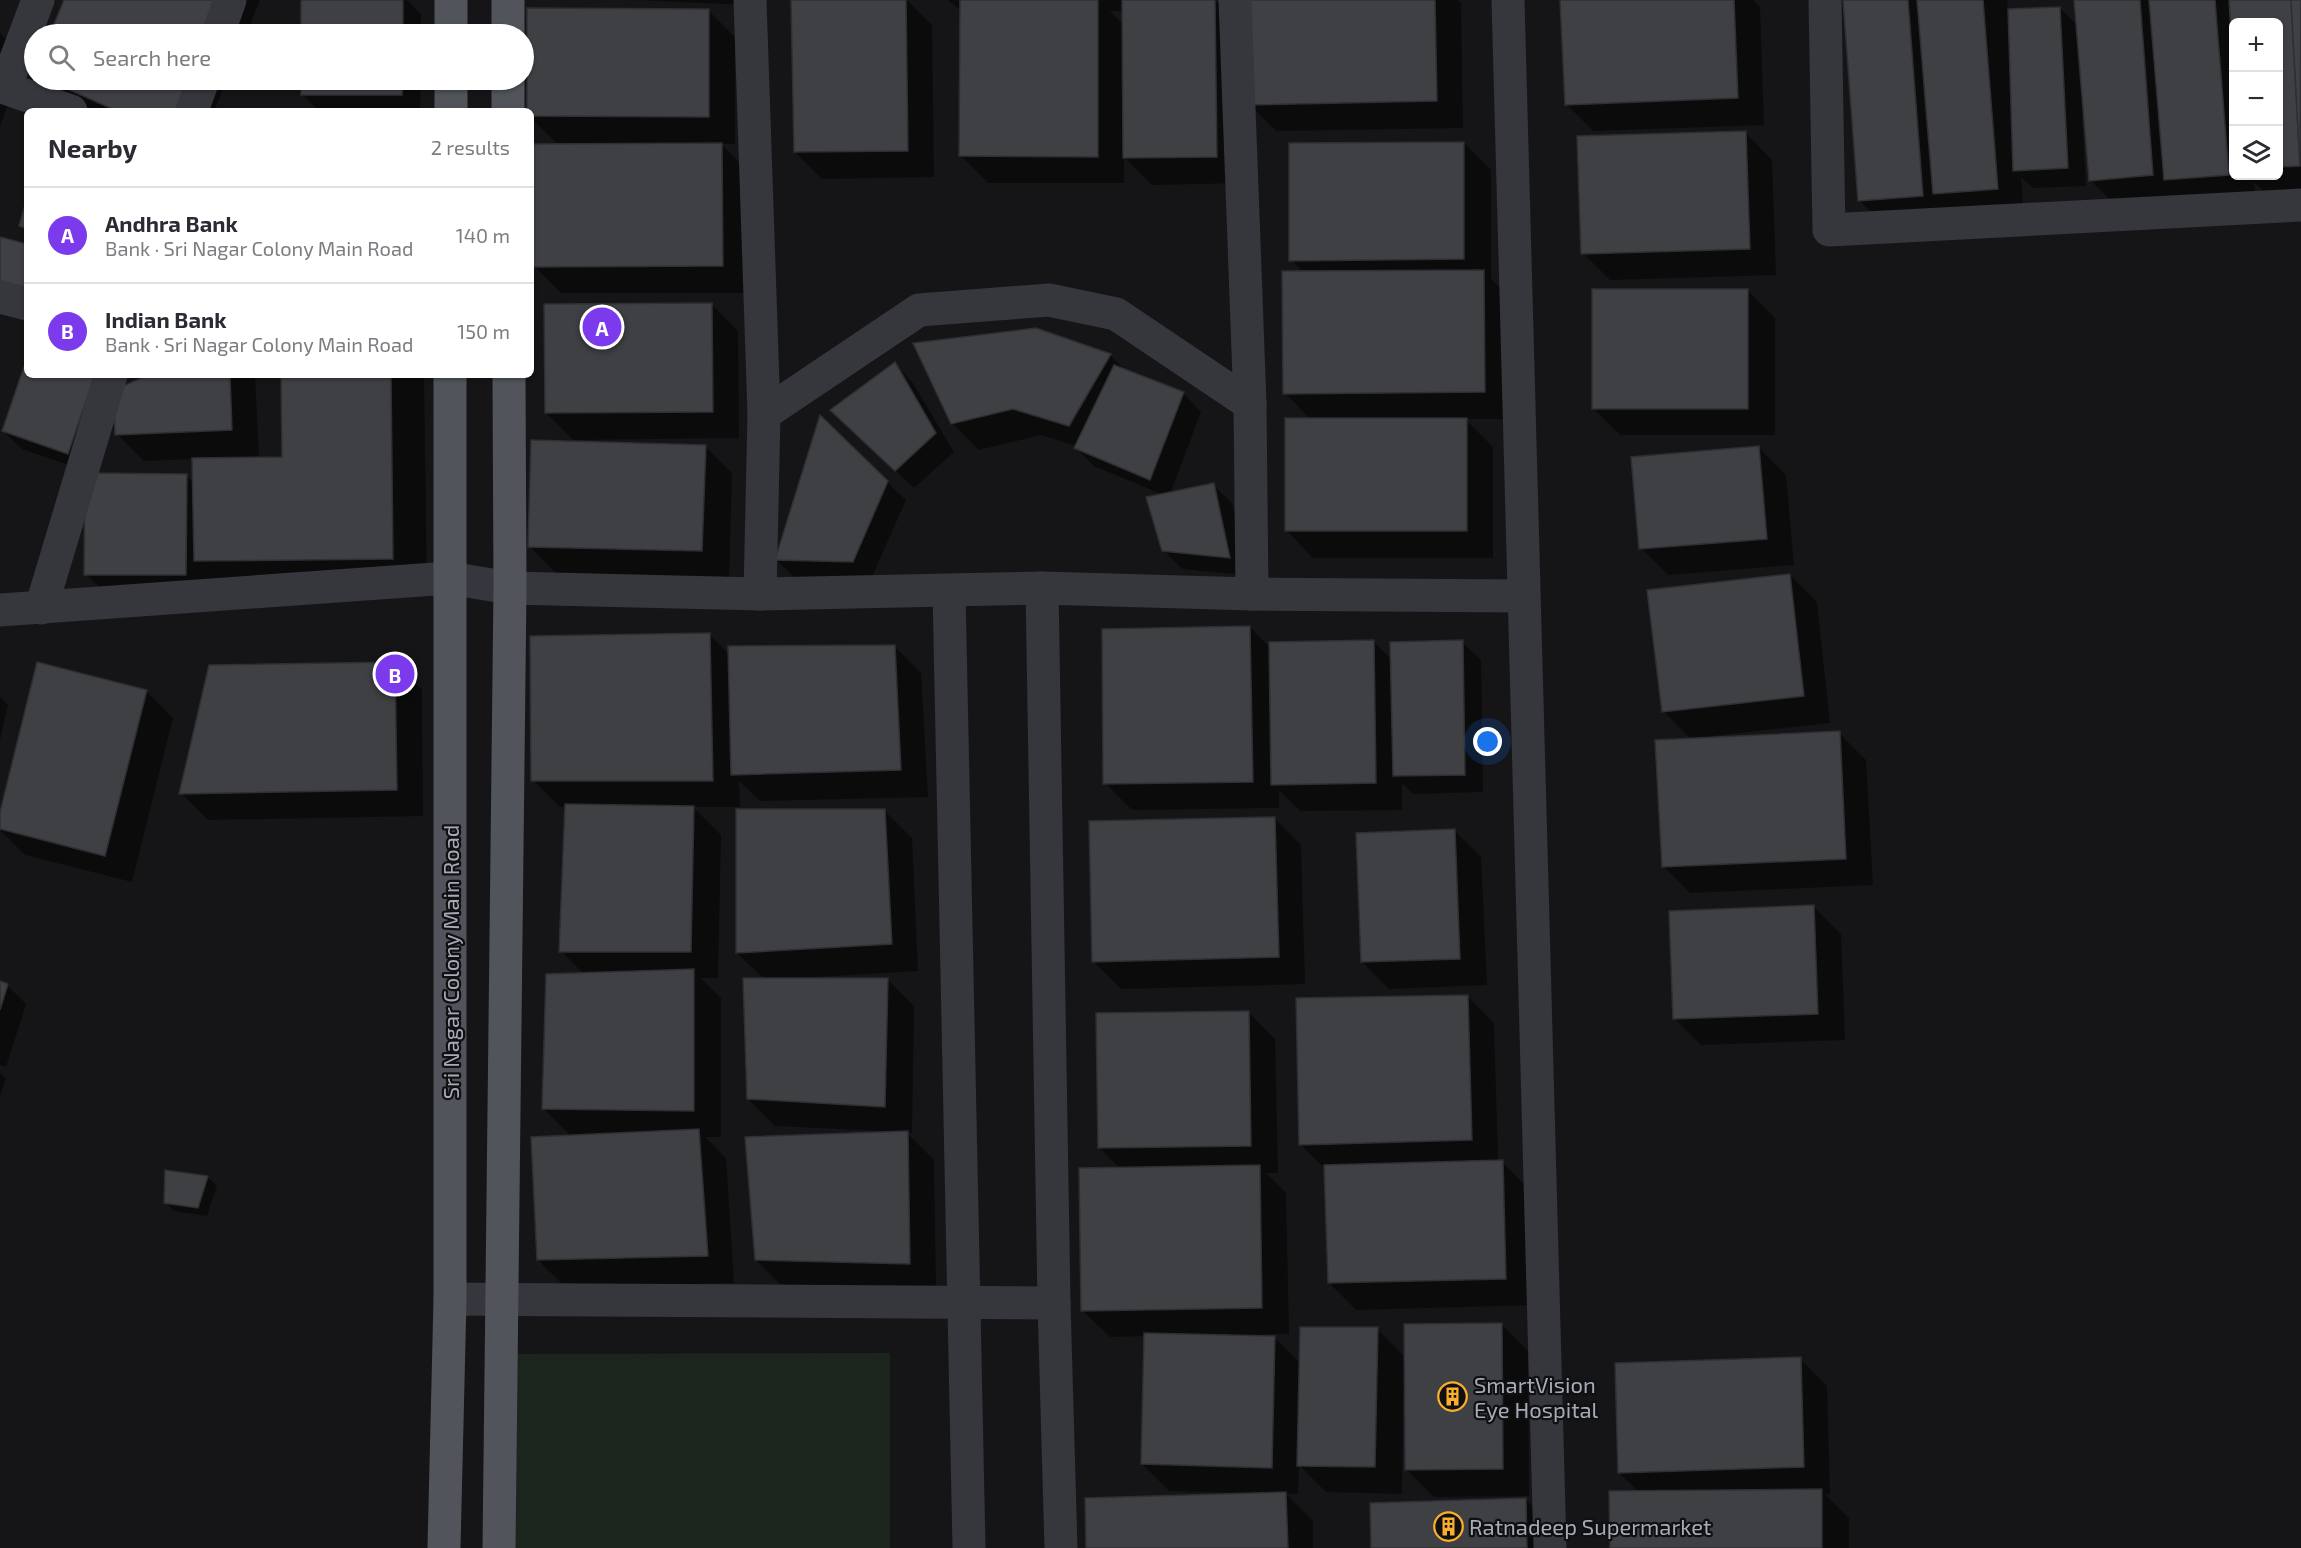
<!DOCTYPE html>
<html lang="en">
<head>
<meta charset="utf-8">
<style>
  :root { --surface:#fff; --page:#f2f2f3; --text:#2b2b33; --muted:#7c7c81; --line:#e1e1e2; --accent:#7c3aed }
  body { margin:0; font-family:"Exo 2",sans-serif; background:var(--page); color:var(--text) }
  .controls { position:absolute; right:18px; top:18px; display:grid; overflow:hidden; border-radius:9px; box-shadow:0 2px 4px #0004 }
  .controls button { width:54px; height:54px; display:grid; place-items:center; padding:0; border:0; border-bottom:2px solid var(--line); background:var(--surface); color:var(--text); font:30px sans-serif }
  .you { position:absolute; left:1488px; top:742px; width:21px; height:21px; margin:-15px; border:4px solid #fff; border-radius:50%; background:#1a73e8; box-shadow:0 0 0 9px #1a73e833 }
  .badge { display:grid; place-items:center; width:39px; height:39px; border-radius:50%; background:var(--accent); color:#fff; font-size:20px; font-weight:700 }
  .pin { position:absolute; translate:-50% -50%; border:3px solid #fff; box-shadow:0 2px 6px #0006 }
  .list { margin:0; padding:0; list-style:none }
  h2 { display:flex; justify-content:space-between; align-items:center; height:78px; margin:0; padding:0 24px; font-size:26px }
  h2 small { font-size:20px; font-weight:400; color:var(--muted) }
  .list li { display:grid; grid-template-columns:39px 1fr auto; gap:18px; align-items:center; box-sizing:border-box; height:96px; padding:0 24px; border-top:2px solid var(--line) }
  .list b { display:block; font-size:22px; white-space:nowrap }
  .list p { margin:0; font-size:20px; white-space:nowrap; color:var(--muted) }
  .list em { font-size:20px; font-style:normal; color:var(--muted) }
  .icon { flex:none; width:33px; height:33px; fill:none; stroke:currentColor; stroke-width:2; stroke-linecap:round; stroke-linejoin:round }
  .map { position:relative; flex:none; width:2301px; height:1548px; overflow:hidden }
  .search { position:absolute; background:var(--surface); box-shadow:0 2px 4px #0004; left:24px; top:24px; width:510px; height:66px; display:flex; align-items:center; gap:15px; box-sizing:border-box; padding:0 21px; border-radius:33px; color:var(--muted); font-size:22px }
  .panel { position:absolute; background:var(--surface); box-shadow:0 2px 4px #0004; left:24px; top:108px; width:510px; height:270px; border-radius:9px }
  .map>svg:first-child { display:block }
  .green { fill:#1c251d }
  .shadow { fill:#0007; fill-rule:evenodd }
  .building { fill:#3e4044; stroke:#2e2f33; stroke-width:1.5 }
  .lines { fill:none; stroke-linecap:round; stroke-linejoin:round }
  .minor { stroke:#35373c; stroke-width:33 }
  .major { stroke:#51545b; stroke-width:33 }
  .labels { text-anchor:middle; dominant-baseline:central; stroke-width:4.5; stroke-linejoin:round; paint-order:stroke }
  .street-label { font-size:22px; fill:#a6acb7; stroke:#101012 }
  .poi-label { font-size:22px; fill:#a6acb7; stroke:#101012; text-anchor:start }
</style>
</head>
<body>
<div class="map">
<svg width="2301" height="1548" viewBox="0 0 2301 1548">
  <rect width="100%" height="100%" fill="#151517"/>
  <path class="green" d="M 890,1353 L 890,1548 L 507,1548 L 507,1354 Z"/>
  <g class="shadow">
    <path d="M 66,0 L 260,0 L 246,34 L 52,34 Z"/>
    <path d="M 303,0 L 407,0 L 421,14 L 421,34 L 303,34 Z"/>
    <path d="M 636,0 L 747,0 L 747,5 Z"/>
    <path d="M 793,0 L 907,0 L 932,25 L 934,177 L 822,179 L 795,152 Z"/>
    <path d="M 948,0 L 1215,0 L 1242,27 L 1243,183 L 1152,185 L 1124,157 L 1124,183 L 988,183 L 961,156 L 962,12 ZM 1110,11 L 1123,11 L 1123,24 Z"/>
    <path d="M 1247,0 L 1458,0 L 1461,3 L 1463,128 L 1276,131 L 1249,104 Z"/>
    <path d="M 1562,0 L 1753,0 L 1760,7 L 1764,125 L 1593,131 L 1566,104 Z"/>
    <path d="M 1844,0 L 2007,0 L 2008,10 L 2060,8 L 2078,26 L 2076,0 L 2301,0 L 2301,194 L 2268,196 L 2254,182 L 2255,201 L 2192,206 L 2179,193 L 2180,202 L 2117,207 L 2090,180 L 2085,116 L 2082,117 L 2086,186 L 2033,188 L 2021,177 L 2024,216 L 1887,228 L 1860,201 ZM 2234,22 L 2278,22 L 2278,176 L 2234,176 Z"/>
    <path d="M 708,10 L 735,37 L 735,144 L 721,144 L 749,172 L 749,293 L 561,293 L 534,266 L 558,145 L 531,118 L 531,111 L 529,111 Z"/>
    <path d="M 0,33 L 19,51 L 0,65 Z"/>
    <path d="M 42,80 L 227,80 L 214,111 L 87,111 L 63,100 Z"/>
    <path d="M 302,80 L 421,80 L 420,111 L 319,111 L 302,94 Z"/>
    <path d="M 0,83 L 12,95 L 0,126 Z"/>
    <path d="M 1745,132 L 1772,160 L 1776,275 L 1610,280 L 1583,253 Z"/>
    <path d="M 1464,143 L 1491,170 L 1491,279 L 1511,298 L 1511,419 L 1465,419 L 1493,447 L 1493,558 L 1313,558 L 1286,530 L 1311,420 L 1285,393 L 1304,273 L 1291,260 Z"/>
    <path d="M 1748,291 L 1775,318 L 1775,435 L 1620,435 L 1593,408 Z"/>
    <path d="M 711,304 L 738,331 L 739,438 L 573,440 L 546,413 Z"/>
    <path d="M 1035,330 L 1110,355 L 1127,372 L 1183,393 L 1201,412 L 1170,494 L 1213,485 L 1232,503 L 1247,575 L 1182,569 L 1163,550 L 1164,495 L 1094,466 L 1076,448 L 1076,446 L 1041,435 L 979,450 L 952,423 Z"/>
    <path d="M 27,362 L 27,375 L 120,375 L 86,471 L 22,449 L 3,431 Z"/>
    <path d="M 895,364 L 913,383 L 954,452 L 914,488 L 851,429 Z"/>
    <path d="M 151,375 L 255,375 L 259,459 L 284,459 L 282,375 L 424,375 L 427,593 L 230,595 L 213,577 L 213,602 L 113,601 L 86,574 L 186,475 L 194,483 L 194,459 L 144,461 L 117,434 Z"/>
    <path d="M 705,446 L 732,473 L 729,577 L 557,574 L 530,547 Z"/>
    <path d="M 1759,448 L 1786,475 L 1794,565 L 1668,575 L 1641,548 Z"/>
    <path d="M 887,482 L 906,500 L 871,579 L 795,578 L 776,560 Z"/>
    <path d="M 1790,575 L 1817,602 L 1830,723 L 1712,736 L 1712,738 L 1839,733 L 1866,760 L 1873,885 L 1690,893 L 1663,866 L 1691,739 L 1663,711 Z"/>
    <path d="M 1250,627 L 1270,648 L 1374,642 L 1392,660 L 1462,642 L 1481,660 L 1483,792 L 1413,794 L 1402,783 L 1402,810 L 1300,811 L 1279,790 L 1279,808 L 1132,810 L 1105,783 Z"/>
    <path d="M 710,635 L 730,655 L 894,646 L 921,673 L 928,797 L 760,801 L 739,781 L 740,807 L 693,807 L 721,835 L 718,978 L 701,978 L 721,998 L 721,1137 L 705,1137 L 726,1158 L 734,1283 L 565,1287 L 538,1260 L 572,1137 L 543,1108 L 584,974 L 561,951 L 566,807 L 560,807 L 533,780 Z"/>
    <path d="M 395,663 L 422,690 L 423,816 L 208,820 L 181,793 Z"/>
    <path d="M 146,691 L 173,718 L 132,882 L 25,855 L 0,830 L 0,818 Z"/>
    <path d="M 0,697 L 8,705 L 0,740 Z"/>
    <path d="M 885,811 L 912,838 L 918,971 L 816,977 L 816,979 L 887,979 L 914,1006 L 912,1133 L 907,1133 L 934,1160 L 936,1290 L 783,1287 L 756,1260 L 881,1131 L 775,1126 L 748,1099 L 764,979 L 737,953 Z"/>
    <path d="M 1274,818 L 1301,845 L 1305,984 L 1121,989 L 1094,962 Z"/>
    <path d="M 1454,830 L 1481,857 L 1487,985 L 1389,989 L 1362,962 Z"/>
    <path d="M 1814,907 L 1841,934 L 1845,1040 L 1701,1045 L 1674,1018 Z"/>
    <path d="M 0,983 L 7,985 L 26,1004 L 6,1067 L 0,1065 Z"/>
    <path d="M 1467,996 L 1494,1023 L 1498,1162 L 1502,1162 L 1529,1189 L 1532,1305 L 1356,1310 L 1329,1283 L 1326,1170 L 1300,1144 Z"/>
    <path d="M 1248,1012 L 1275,1039 L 1278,1173 L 1266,1173 L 1286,1193 L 1289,1334 L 1266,1334 L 1266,1337 L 1274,1337 L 1301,1364 L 1377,1329 L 1406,1358 L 1501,1324 L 1528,1351 L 1529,1496 L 1434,1497 L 1407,1470 L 1406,1396 L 1403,1396 L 1402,1494 L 1326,1492 L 1299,1465 L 1298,1494 L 1286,1494 L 1313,1521 L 1313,1548 L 1088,1548 L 1238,1495 L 1238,1493 L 1169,1491 L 1142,1464 L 1145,1336 L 1110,1337 L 1082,1310 L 1120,1169 L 1099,1147 Z"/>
    <path d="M 0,1073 L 6,1078 L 0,1096 Z"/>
    <path d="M 208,1177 L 217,1186 L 207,1216 L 174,1211 L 165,1202 Z"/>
    <path d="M 1800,1359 L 1827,1386 L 1830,1494 L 1825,1494 L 1849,1518 L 1849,1548 L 1611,1548 L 1639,1492 L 1619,1473 Z"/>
    <path d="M 1525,1499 L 1552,1526 L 1553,1548 L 1373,1548 Z"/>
  </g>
  <g class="building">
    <path d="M 64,0 L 222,0 L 208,34 L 50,34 Z"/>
    <rect x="301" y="0" width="102" height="34"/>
    <path d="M 791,0 L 906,0 L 908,151 L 794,152 Z"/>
    <path d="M 960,0 L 1098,0 L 1098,157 L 959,156 Z"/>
    <path d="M 1122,0 L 1215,0 L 1217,157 L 1123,158 Z"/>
    <path d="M 1245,0 L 1435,0 L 1437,101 L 1247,105 Z"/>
    <path d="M 1560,0 L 1734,0 L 1738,98 L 1565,105 Z"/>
    <path d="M 1843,0 L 1908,0 L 1923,196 L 1858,201 Z"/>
    <path d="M 1917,0 L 1983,0 L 1998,189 L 1933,194 Z"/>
    <path d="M 2074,0 L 2140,0 L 2153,175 L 2089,181 Z"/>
    <path d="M 2149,0 L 2215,0 L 2229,175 L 2164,180 Z"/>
    <path d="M 2229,0 L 2291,0 L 2300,166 L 2278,167 L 2278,22 L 2234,22 L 2234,79 Z"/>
    <path d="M 2291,0 L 2301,0 L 2300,166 Z"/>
    <path d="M 2060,7 L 2068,168 L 2013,171 L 2008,9 Z"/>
    <path d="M 527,8 L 709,9 L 709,117 L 531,116 L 531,111 L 527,111 Z"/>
    <path d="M 47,80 L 189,80 L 176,111 L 117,111 Z"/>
    <path d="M 301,80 L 403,80 L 402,95 L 301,95 Z"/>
    <path d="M 1746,131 L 1750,249 L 1581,254 L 1577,136 Z"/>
    <path d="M 1464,142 L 1464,259 L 1289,261 L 1289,143 Z"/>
    <path d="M 722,143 L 723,266 L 532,267 L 532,144 Z"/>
    <path d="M 27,198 L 27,229 L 19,226 Z"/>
    <path d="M 0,237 L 27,244 L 27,288 L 0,281 Z"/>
    <path d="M 1484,270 L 1485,392 L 1283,394 L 1282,271 Z"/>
    <rect x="1592" y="289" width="156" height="120"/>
    <path d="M 712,303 L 713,412 L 545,413 L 544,304 Z"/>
    <path d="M 1036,328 L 1111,354 L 1069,426 L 1013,409 L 951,424 L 913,343 Z"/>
    <path d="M 27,358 L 27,375 L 95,375 L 68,454 L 2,431 Z"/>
    <path d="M 895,362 L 936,433 L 895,471 L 830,410 Z"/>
    <path d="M 1114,365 L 1184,392 L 1150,480 L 1074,448 Z"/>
    <path d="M 148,375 L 230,375 L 232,430 L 115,435 L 114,390 Z"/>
    <path d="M 281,375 L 391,375 L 393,559 L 194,561 L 192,458 L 282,457 Z"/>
    <path d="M 820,415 L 888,481 L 853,562 L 775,560 Z"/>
    <rect x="1285" y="418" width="182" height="113"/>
    <path d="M 531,440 L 706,445 L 702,551 L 528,547 Z"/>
    <path d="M 1759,446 L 1767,539 L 1639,549 L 1631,457 Z"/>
    <path d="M 85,473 L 187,474 L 186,575 L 84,575 Z"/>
    <path d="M 1214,483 L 1230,558 L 1162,551 L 1146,497 Z"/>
    <path d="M 1790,574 L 1804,696 L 1662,712 L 1647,590 Z"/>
    <path d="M 1250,626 L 1253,782 L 1103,784 L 1102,629 Z"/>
    <path d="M 710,633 L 713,781 L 531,781 L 530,636 Z"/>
    <path d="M 1374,640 L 1376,783 L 1271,785 L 1269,642 Z"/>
    <path d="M 1463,640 L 1465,775 L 1393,776 L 1390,642 Z"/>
    <path d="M 895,645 L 901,770 L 731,775 L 728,646 Z"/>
    <path d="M 37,662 L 147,690 L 105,856 L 0,829 L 0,812 Z"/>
    <path d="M 395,662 L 397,790 L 179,794 L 209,665 Z"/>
    <path d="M 1840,731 L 1846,859 L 1662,867 L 1655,740 Z"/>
    <path d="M 565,804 L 694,806 L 691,952 L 559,952 Z"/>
    <path d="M 736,809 L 885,809 L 892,944 L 736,953 Z"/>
    <path d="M 1275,817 L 1279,957 L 1092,962 L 1089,821 Z"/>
    <path d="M 1455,829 L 1460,959 L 1361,962 L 1356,833 Z"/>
    <path d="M 1814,905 L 1818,1014 L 1673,1019 L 1669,911 Z"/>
    <path d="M 694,969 L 694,1111 L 542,1109 L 546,974 Z"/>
    <path d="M 743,978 L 888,978 L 885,1107 L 747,1099 Z"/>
    <path d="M 0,981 L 8,984 L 0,1010 Z"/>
    <path d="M 1468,995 L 1472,1140 L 1299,1145 L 1296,998 Z"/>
    <path d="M 1249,1011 L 1251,1146 L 1098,1148 L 1096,1013 Z"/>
    <path d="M 699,1129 L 708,1256 L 537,1260 L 531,1137 Z"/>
    <path d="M 908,1131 L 910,1264 L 755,1260 L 745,1137 Z"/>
    <path d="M 1503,1160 L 1506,1279 L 1328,1283 L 1324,1165 Z"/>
    <path d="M 1260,1165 L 1262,1308 L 1081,1311 L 1079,1168 Z"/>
    <path d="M 165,1170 L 208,1176 L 198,1208 L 164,1203 Z"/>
    <path d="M 1502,1323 L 1503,1469 L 1405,1470 L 1404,1324 Z"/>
    <path d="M 1300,1327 L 1378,1327 L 1375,1467 L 1297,1466 Z"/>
    <path d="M 1144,1333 L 1275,1336 L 1272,1468 L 1141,1464 Z"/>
    <path d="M 1801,1357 L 1804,1467 L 1618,1473 L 1615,1363 Z"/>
    <path d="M 1822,1489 L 1822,1548 L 1610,1548 L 1609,1491 Z"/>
    <path d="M 1286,1492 L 1288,1548 L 1086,1548 L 1085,1498 Z"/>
    <path d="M 1526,1498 L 1527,1548 L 1371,1548 L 1370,1503 Z"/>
  </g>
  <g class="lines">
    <g class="minor">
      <path d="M 38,0 L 5,88 L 71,111"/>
      <path d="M 750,0 L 764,414 L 760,594"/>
      <path d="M 1235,0 L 1250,404 L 1252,594"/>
      <path d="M 1508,0 L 1550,1548"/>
      <path d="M 1825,0 L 1829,230 L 2301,205"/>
      <path d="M 218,34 L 230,0"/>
      <path d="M 192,111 L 203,80"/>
      <path d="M 0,297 L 27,304"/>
      <path d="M 764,414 L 919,310 L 1049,300 L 1116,314 L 1250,404"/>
      <path d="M 1042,588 L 1054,1303 L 1061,1548"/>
      <path d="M 949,591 L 969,1548"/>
      <path d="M 41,608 L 111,375"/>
      <path d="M 0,610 L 449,578 L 510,588 L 760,594 L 1042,588 L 1252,594 L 1523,596"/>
      <path d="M 450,1299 L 1054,1303"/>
    </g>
    <g class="major">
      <path d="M 508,0 L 508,34"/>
      <path d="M 451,34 L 451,0"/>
      <path d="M 508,80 L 508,111"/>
      <path d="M 451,111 L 451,80"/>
      <path d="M 444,1548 L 450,1299 L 450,375"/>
      <path d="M 499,1548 L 510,588 L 509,375"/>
    </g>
  </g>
  <defs>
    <symbol id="building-ring" viewBox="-11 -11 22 22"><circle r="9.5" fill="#101012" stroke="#f9af2a" stroke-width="1.5"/><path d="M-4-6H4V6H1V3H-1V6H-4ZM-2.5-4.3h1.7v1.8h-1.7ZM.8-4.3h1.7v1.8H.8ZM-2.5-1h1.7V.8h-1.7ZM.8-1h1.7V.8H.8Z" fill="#f9af2a"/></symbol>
  </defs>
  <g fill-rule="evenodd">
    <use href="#building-ring" x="1436" y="1380" width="33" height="33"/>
    <use href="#building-ring" x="1432" y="1510" width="33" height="33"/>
  </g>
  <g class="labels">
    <g class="street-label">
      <text transform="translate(450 962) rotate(-90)">Sri Nagar Colony Main Road</text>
    </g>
    <g class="poi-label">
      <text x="1474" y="1384">SmartVision<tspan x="1474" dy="25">Eye Hospital</tspan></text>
      <text x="1469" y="1526">Ratnadeep Supermarket</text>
    </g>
  </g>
</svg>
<div class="controls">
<button>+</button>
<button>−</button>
<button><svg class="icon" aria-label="layers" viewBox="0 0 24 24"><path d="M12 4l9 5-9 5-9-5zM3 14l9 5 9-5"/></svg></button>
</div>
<div class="you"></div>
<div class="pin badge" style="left:602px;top:327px">A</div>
<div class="pin badge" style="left:395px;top:674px">B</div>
<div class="search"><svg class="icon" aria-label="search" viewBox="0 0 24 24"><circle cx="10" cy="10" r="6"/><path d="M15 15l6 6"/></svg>Search here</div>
<section class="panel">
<h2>Nearby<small>2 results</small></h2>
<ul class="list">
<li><span class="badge">A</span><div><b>Andhra Bank</b><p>Bank · Sri Nagar Colony Main Road</p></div><em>140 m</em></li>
<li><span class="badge">B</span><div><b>Indian Bank</b><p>Bank · Sri Nagar Colony Main Road</p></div><em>150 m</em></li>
</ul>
</section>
</div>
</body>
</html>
